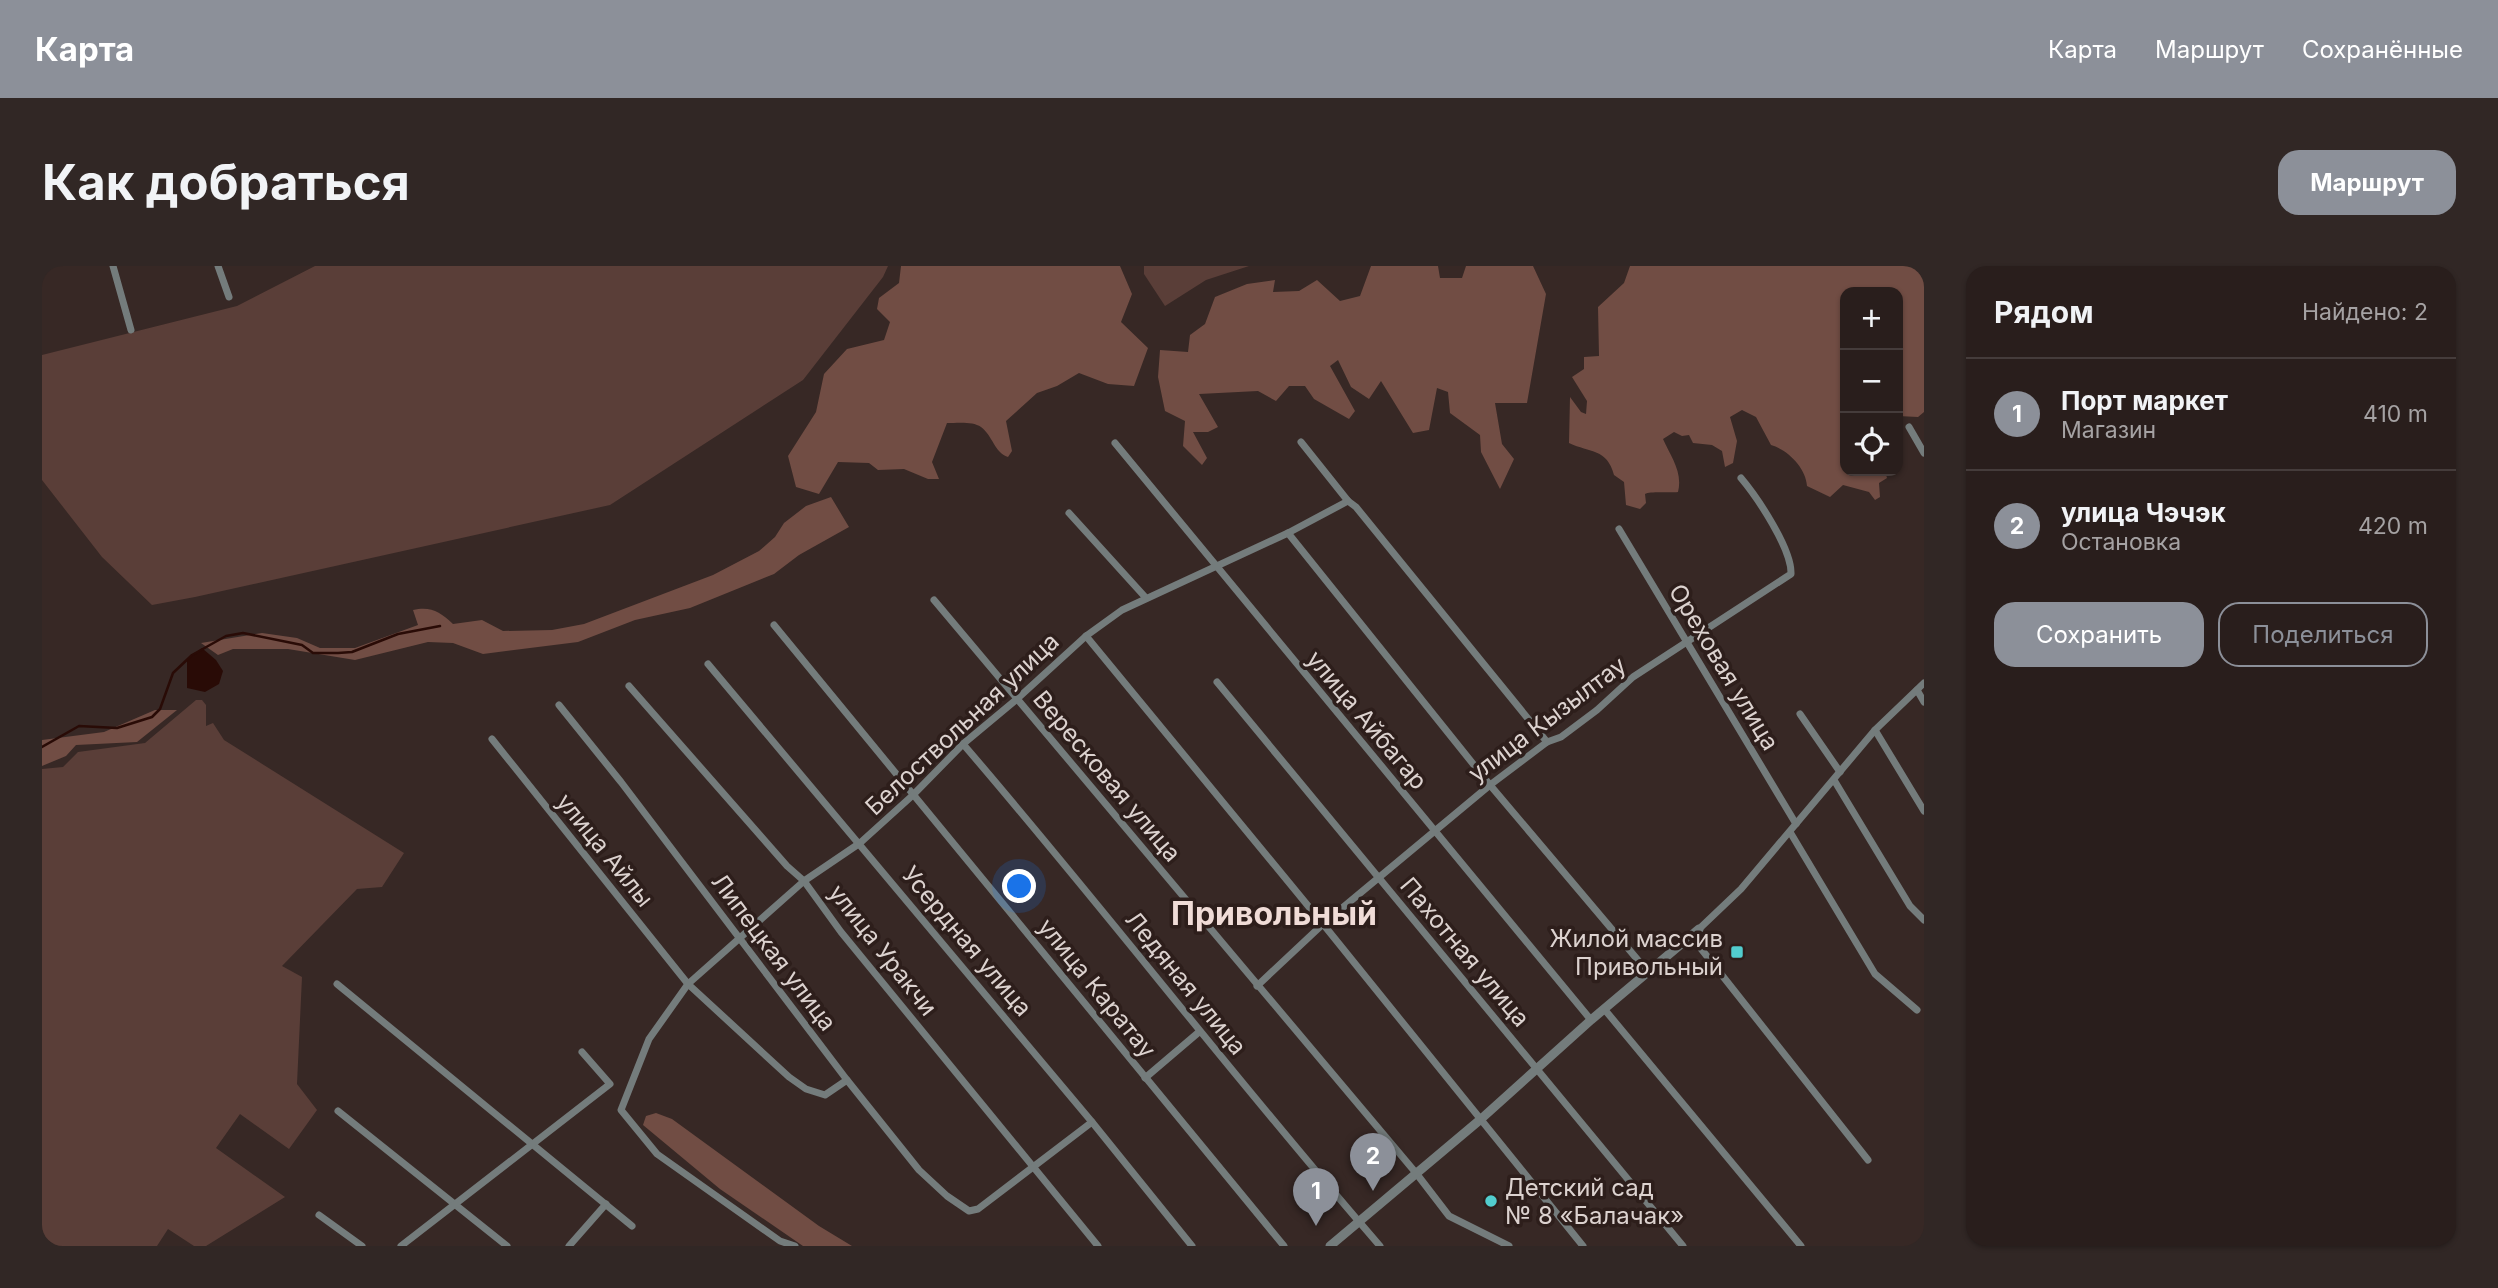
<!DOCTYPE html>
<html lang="ru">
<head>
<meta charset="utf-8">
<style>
  :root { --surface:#291e1c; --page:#312725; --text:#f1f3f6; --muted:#a5a2a3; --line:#453c3b; --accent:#8c9099 }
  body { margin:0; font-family:Inter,sans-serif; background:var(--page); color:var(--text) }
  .controls { position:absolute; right:21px; top:21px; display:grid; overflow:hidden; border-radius:14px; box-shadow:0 2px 5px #0004 }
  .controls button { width:63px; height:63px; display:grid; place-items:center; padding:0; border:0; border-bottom:2px solid var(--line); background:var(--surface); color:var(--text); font:35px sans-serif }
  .you { position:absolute; left:978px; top:621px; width:24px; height:24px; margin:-18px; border:5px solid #fff; border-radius:50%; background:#1a73e8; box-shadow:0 0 0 10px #1a73e833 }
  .badge { display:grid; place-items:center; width:46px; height:46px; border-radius:50%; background:var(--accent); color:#fff; font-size:23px; font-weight:700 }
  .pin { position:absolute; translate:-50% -58px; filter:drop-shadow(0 2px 4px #0008) }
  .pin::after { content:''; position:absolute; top:37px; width:24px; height:21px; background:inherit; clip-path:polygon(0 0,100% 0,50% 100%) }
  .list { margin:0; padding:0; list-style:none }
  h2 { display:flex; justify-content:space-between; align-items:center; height:91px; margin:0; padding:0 28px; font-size:30px }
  h2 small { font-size:23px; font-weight:400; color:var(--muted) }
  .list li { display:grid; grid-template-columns:46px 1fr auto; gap:21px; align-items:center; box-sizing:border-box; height:112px; padding:0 28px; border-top:2px solid var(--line) }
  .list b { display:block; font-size:26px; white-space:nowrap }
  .list p { margin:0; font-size:23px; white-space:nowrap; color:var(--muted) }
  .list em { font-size:23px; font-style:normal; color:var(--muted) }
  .actions { display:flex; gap:14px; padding:21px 28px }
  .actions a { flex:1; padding:16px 0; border:2px solid var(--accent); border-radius:21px; text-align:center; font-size:24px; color:var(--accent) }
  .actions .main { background:var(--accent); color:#fff }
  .icon { flex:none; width:38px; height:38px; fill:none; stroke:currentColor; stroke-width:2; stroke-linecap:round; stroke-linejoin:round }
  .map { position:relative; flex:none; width:1882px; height:980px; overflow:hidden; border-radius:21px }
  header { display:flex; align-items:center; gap:42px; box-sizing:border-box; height:98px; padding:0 35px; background:var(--accent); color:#fff }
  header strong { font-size:33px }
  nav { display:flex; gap:38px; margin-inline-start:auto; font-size:24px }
  .intro { display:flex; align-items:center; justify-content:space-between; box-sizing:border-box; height:168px; padding:0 42px }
  h1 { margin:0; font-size:49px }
  .button { padding:18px 32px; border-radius:21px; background:var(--accent); color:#fff; font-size:24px; font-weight:700 }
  main { display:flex; gap:42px; padding:0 42px }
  aside { flex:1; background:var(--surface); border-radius:21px; box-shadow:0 2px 5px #0004 }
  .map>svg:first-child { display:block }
  .green { fill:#5a3e38 }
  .forest { fill:#714d44 }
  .water { fill:#290b06 }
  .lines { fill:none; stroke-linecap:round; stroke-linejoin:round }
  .stream { stroke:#290b06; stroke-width:2.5 }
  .minor { stroke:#747c7c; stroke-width:7 }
  .tertiary { stroke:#747c7c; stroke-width:9 }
  .poi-dot { fill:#52cdce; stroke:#2d1e1b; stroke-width:2.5 }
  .labels { text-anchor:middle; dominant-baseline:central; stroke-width:7; stroke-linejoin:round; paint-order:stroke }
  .street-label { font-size:24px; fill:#dcd2cf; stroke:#2d1e1b }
  .poi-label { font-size:24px; fill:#dcd2cf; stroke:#2d1e1b; text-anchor:end }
  .district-label { font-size:32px; font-weight:bold; fill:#f0dcd7; stroke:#2d1e1b }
</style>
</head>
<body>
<header>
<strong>Карта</strong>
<nav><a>Карта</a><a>Маршрут</a><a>Сохранённые</a></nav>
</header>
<div class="intro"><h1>Как добраться</h1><a class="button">Маршрут</a></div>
<main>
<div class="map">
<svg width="1882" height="980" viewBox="0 0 1882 980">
  <rect width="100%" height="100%" fill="#372825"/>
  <g class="green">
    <path d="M 273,0 L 846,0 L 841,11 L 761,114 L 568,239 L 153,331 L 110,339 L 60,291 L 0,214 L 0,89 L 195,40 Z"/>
    <path d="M 1102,0 L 1207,0 L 1164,14 L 1123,40 L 1102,8 Z"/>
    <path d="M 154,434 L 160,434 L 164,439 L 164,460 L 171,457 L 182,474 L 362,587 L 340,621 L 315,623 L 240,700 L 260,711 L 255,818 L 275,844 L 247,883 L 198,848 L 174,882 L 243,931 L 164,980 L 152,980 L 126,963 L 115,980 L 0,980 L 0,503 L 21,501 L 36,486 L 103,477 Z"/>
  </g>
  <g class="forest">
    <path d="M 859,0 L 1078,0 L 1090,28 L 1079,56 L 1106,82 L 1092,120 L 1066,118 L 1037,107 L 1015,120 L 995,127 L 964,155 L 970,185 L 966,191 C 952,186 951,170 939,161 C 931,155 915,157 905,157 L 890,196 L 897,213 L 886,213 L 862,203 L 836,204 L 827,197 L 796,196 L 777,228 L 754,221 L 746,190 L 774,146 L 782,108 L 805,83 L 842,74 L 848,56 L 835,43 L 837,32 L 857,17 Z"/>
    <path d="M 1329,0 L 1396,0 L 1398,12 L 1420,12 L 1424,0 L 1491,0 L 1504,28 L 1485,137 L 1453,137 L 1460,178 L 1472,193 L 1458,223 L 1439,186 L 1438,169 L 1408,147 L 1406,126 L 1395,122 L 1387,164 L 1371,167 L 1339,115 L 1327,133 L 1309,121 L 1296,94 L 1288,100 L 1313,145 L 1307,153 L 1272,133 L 1263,120 L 1247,120 L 1234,135 L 1216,125 L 1157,128 L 1176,161 L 1166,166 L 1151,166 L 1165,192 L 1160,199 L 1141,180 L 1143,155 L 1123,145 L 1116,111 L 1118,84 L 1146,86 L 1148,69 L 1163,58 L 1173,31 L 1205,18 L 1233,14 L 1231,26 L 1257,25 L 1275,14 L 1298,35 L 1318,30 Z"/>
    <path d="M 1588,0 L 1882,0 L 1882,146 L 1876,151 L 1856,150 L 1856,26 L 1803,26 L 1803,205 L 1843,205 L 1845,212 L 1837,217 L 1838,231 L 1833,234 L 1827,226 L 1801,219 L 1788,231 L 1765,220 C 1764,202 1746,184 1729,179 L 1714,151 L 1700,144 L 1688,151 L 1695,175 L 1691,197 L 1683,201 L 1680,185 L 1670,179 L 1651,177 L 1647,169 L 1640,170 L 1632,166 L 1621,173 C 1629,191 1641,206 1636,226 C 1627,227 1608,225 1603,228 L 1604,237 L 1598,243 L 1584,239 L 1582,216 L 1572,209 C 1565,182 1548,187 1527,177 L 1528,131 L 1539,146 L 1544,148 L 1545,135 L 1530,111 L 1542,103 L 1542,91 L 1557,90 L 1556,41 L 1582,17 Z"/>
    <path d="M 789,231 L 807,261 L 757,289 L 732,308 L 648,342 L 593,354 L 536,376 L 441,388 L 411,377 L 386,376 L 313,394 L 246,383 L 191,383 L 176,389 L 159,377 L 220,367 L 255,372 L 278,382 L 313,382 L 376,359 L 371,344 C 389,340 398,346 411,358 L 440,354 L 461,365 L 510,364 L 542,358 L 671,309 L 717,285 L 733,271 L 742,257 L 764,240 Z"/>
    <path d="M 113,444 L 135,444 L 95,476 L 34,479 L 24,490 L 0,500 L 0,474 L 62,466 Z"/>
    <path d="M 614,847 L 630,853 L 777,960 L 810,980 L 761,980 L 678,923 L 601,859 L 604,850 Z"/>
  </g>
  <path class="water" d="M 160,382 L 174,394 L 181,405 L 177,418 L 163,426 L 145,422 L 145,393 Z"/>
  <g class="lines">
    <path class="stream" d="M 0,481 L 37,460 L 75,462 L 110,451 L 118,443 L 131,407 L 150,389 L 184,370 L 201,367 L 260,379 L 271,387 L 296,387 L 310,386 L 356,368 L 398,360"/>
    <g class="minor">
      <path d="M 71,0 L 89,64"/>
      <path d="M 176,0 L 187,31"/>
      <path d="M 1867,161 L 1882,187"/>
      <path d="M 1259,176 L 1306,235 L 1314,241 L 1505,476"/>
      <path d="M 1073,177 L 1549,754"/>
      <path d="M 1027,247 L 1104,332"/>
      <path d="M 1577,263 L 1754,558"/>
      <path d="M 1246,267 L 1448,519 L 1606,706"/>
      <path d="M 892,334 L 1374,907 L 1407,950 L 1467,980"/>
      <path d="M 732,359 L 1242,980"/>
      <path d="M 1044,370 L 1281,658 L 1541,980"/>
      <path d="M 666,398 L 1050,856 L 1150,980"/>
      <path d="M 1175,416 L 1641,980"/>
      <path d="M 587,420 L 745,600 L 762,615 L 799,666 L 1056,980"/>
      <path d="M 1875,424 L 1882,436"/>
      <path d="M 517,439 L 579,516 L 805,814 L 877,904 L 905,930 L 927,945 L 936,943 L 1050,856"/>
      <path d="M 1758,448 L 1798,506"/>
      <path d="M 1833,464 L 1882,545"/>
      <path d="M 450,473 L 646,718 L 747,811 L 764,823 L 783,829 L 805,814"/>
      <path d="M 921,478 C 1063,643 1195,816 1338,980"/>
      <path d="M 1792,514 L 1868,640 L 1882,654"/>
      <path d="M 1748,566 L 1833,708 L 1875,744"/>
      <path d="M 1657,663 L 1699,623 L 1833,464 L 1882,417"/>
      <path d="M 1649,670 L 1826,894"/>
      <path d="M 295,718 L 590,960"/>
      <path d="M 1215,720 L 1281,658 L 1448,519 L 1505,476 L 1519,471 L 1555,444 L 1591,411 L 1749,308 C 1750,283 1715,231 1699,212"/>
      <path d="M 1563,744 L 1759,980"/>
      <path d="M 1103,812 L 1157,766"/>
      <path d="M 296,845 L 465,980"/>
      <path d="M 277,949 L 320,980"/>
      <path d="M 359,980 L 568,818 L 540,786"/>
      <path d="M 527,980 L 564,938"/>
      <path d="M 753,980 L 738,975 L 615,888 L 579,844 L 607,773 L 646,718 L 762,615 L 818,577 L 871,529 L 921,478 L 975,433 L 1044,370 L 1080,344 L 1246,267 L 1306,235"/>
    </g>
    <path class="tertiary" d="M 1288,980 L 1439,853 L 1549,754 L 1657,663"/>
  </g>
  <g class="poi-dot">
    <rect x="1688" y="679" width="14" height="14" rx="3.5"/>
    <circle cx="1449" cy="935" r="7"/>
  </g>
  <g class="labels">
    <g class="street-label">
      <text transform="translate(1682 401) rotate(59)">Ореховая улица</text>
      <text transform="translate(1505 453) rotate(-37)">улица Кызылтау</text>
      <text transform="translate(1325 454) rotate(50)">улица Айбагар</text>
      <text transform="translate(920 458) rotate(-43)">Белоствольная улица</text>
      <text transform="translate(1065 510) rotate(50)">Вересковая улица</text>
      <text transform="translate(563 584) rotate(51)">улица Айлы</text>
      <text transform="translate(925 675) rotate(50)">Усердная улица</text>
      <text transform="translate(841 684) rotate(52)">улица Уракчи</text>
      <text transform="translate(732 686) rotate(53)">Липецкая улица</text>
      <text transform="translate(1423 686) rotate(50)">Пахотная улица</text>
      <text transform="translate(1144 717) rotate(51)">Ледяная улица</text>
      <text transform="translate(1055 722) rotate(51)">улица Каратау</text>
    </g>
    <g class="poi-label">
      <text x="1681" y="672">Жилой массив<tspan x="1681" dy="28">Привольный</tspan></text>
      <text x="1463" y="921" text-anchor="start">Детский сад<tspan x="1463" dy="28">№ 8 «Балачак»</tspan></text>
    </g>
    <g class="district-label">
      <text x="1232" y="647">Привольный</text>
    </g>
  </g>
</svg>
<div class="controls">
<button>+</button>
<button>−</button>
<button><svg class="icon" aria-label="locate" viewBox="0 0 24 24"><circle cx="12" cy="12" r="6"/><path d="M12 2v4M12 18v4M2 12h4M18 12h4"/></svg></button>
</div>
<div class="you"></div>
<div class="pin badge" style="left:1274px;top:960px">1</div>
<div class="pin badge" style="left:1331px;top:925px">2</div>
</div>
<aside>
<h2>Рядом<small>Найдено: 2</small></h2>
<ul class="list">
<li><span class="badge">1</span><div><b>Порт маркет</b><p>Магазин</p></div><em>410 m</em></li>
<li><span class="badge">2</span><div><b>улица Чэчэк</b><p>Остановка</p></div><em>420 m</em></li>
</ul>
<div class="actions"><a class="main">Сохранить</a><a>Поделиться</a></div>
</aside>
</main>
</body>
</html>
